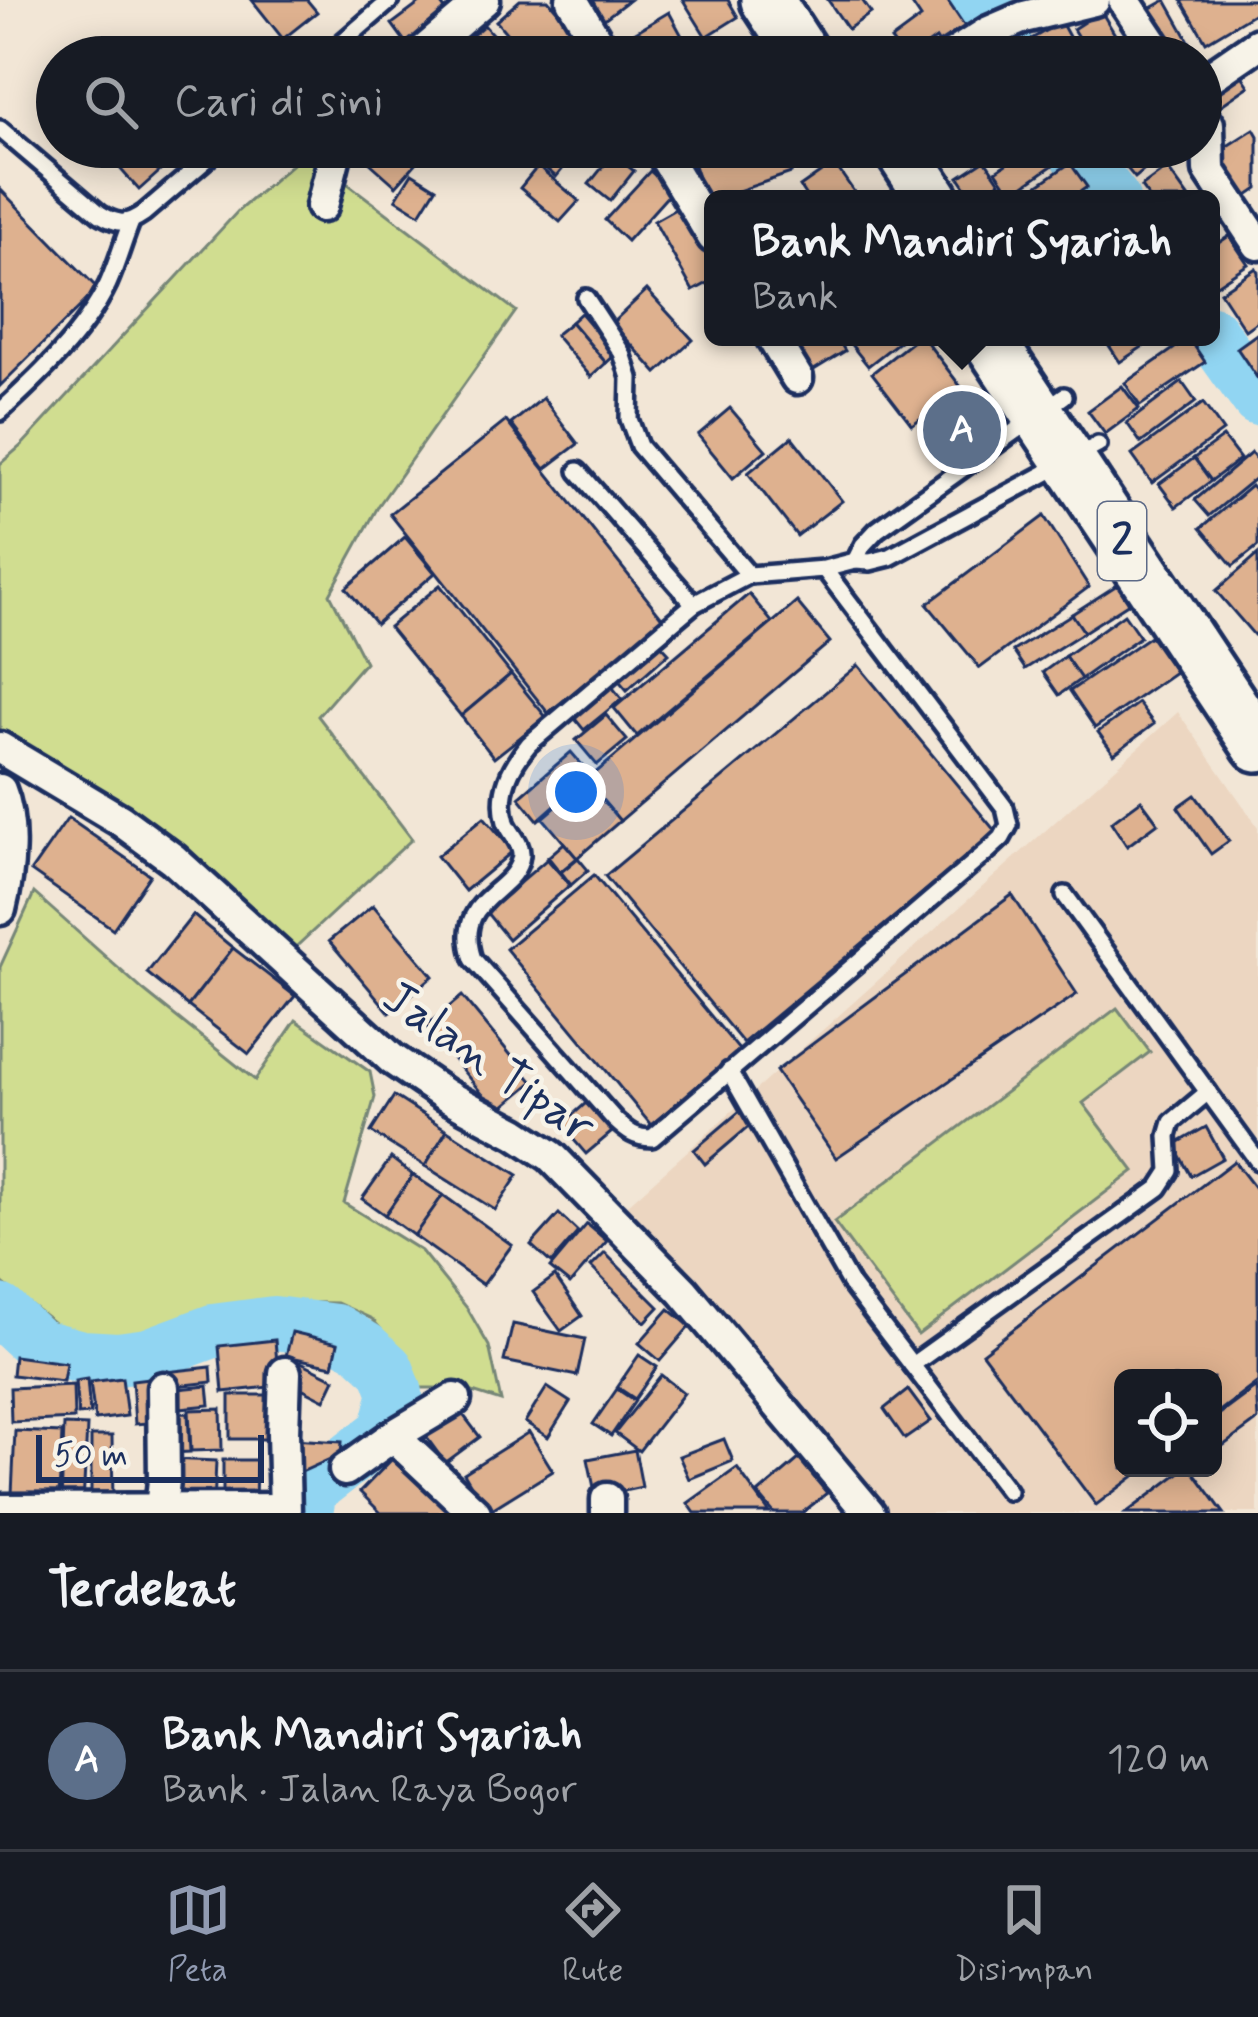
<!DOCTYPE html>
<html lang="id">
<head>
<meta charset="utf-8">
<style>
  :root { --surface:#171b24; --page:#242831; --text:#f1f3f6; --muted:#9ea1a6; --line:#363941; --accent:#919bb2 }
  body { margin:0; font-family:Mynerve,sans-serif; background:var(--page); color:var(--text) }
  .controls { position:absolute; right:36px; bottom:36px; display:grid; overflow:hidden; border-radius:18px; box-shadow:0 6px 30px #0003 }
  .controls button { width:108px; height:108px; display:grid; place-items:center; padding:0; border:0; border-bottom:3px solid var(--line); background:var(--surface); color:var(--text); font:60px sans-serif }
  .scale { position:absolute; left:36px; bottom:30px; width:228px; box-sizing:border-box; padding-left:12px; border:6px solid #1b2f5e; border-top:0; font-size:33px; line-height:42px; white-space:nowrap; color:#1b2f5e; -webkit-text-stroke:9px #f7f3e8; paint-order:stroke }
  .you { position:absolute; left:576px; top:792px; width:42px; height:42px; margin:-30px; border:9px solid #fff; border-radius:50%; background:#1a73e8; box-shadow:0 0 0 18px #1a73e833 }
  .badge { display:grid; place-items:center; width:78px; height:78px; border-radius:50%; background:var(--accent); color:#fff; font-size:39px; font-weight:700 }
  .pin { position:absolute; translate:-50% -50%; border:6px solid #fff; box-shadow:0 3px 12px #0006 }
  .popup { position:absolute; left:704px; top:190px; width:516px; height:156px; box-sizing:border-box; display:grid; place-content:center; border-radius:18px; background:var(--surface); filter:drop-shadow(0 3px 9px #0005); font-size:39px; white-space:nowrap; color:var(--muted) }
  .popup b { font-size:45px; color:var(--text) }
  .popup::after { content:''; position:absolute; left:50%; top:100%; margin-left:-24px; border:24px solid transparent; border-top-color:var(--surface) }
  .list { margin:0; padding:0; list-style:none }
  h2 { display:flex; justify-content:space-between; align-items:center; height:156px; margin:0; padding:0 48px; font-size:51px }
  h2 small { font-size:39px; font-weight:400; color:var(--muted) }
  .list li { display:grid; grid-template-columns:78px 1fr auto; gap:36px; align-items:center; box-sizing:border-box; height:180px; padding:0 48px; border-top:3px solid var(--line) }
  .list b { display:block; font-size:45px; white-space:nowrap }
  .list p { margin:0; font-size:39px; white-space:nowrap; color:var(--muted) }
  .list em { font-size:39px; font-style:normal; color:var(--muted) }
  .icon { flex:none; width:66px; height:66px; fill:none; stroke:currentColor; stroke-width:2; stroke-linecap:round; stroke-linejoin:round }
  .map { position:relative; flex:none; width:1258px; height:1513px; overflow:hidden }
  .search { position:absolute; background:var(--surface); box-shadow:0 6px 30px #0003; left:36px; right:36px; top:36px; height:132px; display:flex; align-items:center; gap:30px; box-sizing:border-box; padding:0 42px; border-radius:66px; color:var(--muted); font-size:45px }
  .sheet { height:336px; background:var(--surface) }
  nav { display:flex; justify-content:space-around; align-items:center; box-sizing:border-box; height:168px; border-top:3px solid var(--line); background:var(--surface); font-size:33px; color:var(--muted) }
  nav a { display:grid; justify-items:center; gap:6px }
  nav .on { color:var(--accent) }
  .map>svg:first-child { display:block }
  .built { fill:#ecd6c1; fill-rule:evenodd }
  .green { fill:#d0dd90; stroke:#768677; stroke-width:3 }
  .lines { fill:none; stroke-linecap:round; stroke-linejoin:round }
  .river { stroke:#91d5f2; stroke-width:54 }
  .building { fill:#deb18f; stroke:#1b2f5e; stroke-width:3 }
  .service-casing { stroke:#1b2f5e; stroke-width:24 }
  .minor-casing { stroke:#1b2f5e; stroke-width:39 }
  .trunk-casing { stroke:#1b2f5e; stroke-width:60 }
  .service { stroke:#f7f3e8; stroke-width:15 }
  .minor { stroke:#f7f3e8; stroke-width:30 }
  .trunk { stroke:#f7f3e8; stroke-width:51 }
  .labels { text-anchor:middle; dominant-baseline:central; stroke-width:9; stroke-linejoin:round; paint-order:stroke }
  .shield { fill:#f7f3e8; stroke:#5d6a87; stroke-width:3 }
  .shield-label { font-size:45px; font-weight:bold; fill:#1b2f5e }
  .street-label { font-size:48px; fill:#1b2f5e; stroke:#f7f3e8 }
</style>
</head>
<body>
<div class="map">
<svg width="1258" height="1513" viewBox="0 0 1258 1513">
  <rect width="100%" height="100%" fill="#f2e6d6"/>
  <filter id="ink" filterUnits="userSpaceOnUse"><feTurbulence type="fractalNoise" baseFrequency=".00833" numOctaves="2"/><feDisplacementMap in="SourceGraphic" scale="24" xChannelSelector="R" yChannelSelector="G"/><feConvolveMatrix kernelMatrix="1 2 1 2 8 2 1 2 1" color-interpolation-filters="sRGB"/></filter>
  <g filter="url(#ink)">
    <path class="built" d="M 1178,712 L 1258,827 L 1258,1513 L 870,1513 L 617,1214 ZM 1123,1378 L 1213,1378 L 1213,1468 L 1123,1468 Z"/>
    <g class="green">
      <path d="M 306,152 L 516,311 L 379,505 L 330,594 L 365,662 L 318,716 L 412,839 L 286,956 L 0,746 L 0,464 L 22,445 L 238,211 Z"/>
      <path d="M 34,893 L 144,991 L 255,1080 L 296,1020 L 370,1072 L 375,1097 L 344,1203 L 421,1251 L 467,1308 L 489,1346 L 501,1401 L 460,1388 L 413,1388 L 405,1357 L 372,1319 L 337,1303 L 271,1302 L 167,1327 L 146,1336 L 78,1337 L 58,1326 L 0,1281 L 0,967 Z"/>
      <path d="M 1117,1008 L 1150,1052 L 1083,1103 L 1134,1171 L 918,1335 L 834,1222 Z"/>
    </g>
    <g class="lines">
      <g class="river">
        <path d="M 977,0 L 993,18 L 1011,57"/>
        <path d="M 1072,147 L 1113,199"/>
        <path d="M 1211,333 L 1258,399"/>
        <path d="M 0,1311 L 37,1345 L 82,1357 L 118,1359 L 148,1355 L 213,1331 L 274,1323 L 336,1331 L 364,1348 L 387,1369 L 396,1393 L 386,1431 L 310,1490 L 306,1513"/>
      </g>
    </g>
    <g class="building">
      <path d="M 252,0 L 307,0 L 317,12 L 283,39 Z"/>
      <path d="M 424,0 L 438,0 L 453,20 L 411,50 L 392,24 Z"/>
      <path d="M 520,0 L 548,0 L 576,32 L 547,57 L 527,57 L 496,21 Z"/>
      <path d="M 593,0 L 629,0 L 599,23 L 586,6 Z"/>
      <path d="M 683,0 L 728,0 L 738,17 L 706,37 Z"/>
      <path d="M 828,0 L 862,0 L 871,13 L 848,29 Z"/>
      <path d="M 909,0 L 947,0 L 972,37 L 946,55 L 936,39 L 911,57 L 904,57 L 891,40 L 921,18 Z"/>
      <path d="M 1166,0 L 1193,48 L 1175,57 L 1141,14 Z"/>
      <path d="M 1185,0 L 1258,0 L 1258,11 L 1206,42 L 1182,1 Z"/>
      <path d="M 1101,11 L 1120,43 L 1097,57 L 1090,57 L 1073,29 Z"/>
      <path d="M 669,12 L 682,36 L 647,57 L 612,57 L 607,49 Z"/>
      <path d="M 1061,22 L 1080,57 L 1025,57 L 1019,46 Z"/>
      <path d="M 484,25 L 500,43 L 485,57 L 467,57 L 459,47 Z"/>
      <path d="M 1235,65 L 1249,86 L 1207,115 L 1201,106 L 1201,88 Z"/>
      <path d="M 1254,129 L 1258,136 L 1258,189 L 1242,200 L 1213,155 Z"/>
      <path d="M 101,147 L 187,147 L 139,190 Z"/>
      <path d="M 383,147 L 423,147 L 427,151 L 396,186 L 369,162 Z"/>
      <path d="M 521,147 L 562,147 L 573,156 L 556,177 Z"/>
      <path d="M 688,147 L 783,147 L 791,173 L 706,202 Z"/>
      <path d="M 1031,147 L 1041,147 L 1053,165 L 1012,194 L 996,171 Z"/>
      <path d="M 1135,147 L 1172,147 L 1135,178 L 1120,160 Z"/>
      <path d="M 613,154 L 634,171 L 610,201 L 589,184 Z"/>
      <path d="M 985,160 L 1000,182 L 974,199 L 959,177 Z"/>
      <path d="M 834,163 L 859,199 L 808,199 L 800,187 Z"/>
      <path d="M 1070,163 L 1087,187 L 1070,199 L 1018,199 Z"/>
      <path d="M 538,166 L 579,201 L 560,222 L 520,188 Z"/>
      <path d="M 1167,168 L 1188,197 L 1185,199 L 1150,199 L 1141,187 Z"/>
      <path d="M 650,171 L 672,191 L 627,241 L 605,220 Z"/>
      <path d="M 412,173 L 436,188 L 420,214 L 396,199 Z"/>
      <path d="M 0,189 L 98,289 L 0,386 Z"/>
      <path d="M 686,203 L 713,252 L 713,280 L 693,291 L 654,221 Z"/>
      <path d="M 1229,236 L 1248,264 L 1215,286 L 1211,280 L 1211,248 Z"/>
      <path d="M 1256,268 L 1258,272 L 1258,321 L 1245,330 L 1220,292 Z"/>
      <path d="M 647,290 L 693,340 L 657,373 L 612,323 Z"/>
      <path d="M 581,313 L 616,354 L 606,363 L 571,322 Z"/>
      <path d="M 571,322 L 606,363 L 591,377 L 555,335 Z"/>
      <path d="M 1258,333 L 1258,379 L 1237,348 Z"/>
      <path d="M 787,337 L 837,337 L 845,351 L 809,373 Z"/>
      <path d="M 845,337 L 905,337 L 868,366 Z"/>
      <path d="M 918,337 L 923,337 L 961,387 L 912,425 L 872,373 Z"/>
      <path d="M 1111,337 L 1157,337 L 1120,362 L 1106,341 Z"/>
      <path d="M 1189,338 L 1205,362 L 1140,406 L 1125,383 Z"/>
      <path d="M 1182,382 L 1196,402 L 1141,443 L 1127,423 Z"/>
      <path d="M 1122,386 L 1139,409 L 1105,434 L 1088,411 Z"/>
      <path d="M 543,398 L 578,444 L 545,469 L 511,424 Z"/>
      <path d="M 971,398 L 995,432 L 952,462 L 928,428 Z"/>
      <path d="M 1203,403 L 1223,431 L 1152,483 L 1132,455 Z"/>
      <path d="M 730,408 L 766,450 L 733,478 L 698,435 Z"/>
      <path d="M 506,421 L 664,620 L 548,713 L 390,514 Z"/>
      <path d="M 792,437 L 842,501 L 797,536 L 748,473 Z"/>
      <path d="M 1223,437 L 1240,459 L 1211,481 L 1194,458 Z"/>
      <path d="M 1251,453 L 1258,462 L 1258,476 L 1209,516 L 1195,500 Z"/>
      <path d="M 1194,458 L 1211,481 L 1176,507 L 1159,484 Z"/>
      <path d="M 1251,486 L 1258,494 L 1258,546 L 1233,566 L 1201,528 Z"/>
      <path d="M 1044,516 L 1089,587 L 980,668 L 927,604 Z"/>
      <path d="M 405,537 L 435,573 L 376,624 L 346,588 Z"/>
      <path d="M 1258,554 L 1258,632 L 1254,635 L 1216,591 Z"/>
      <path d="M 440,585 L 511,674 L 461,716 L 389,627 Z"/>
      <path d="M 1117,585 L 1129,603 L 1084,632 L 1072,614 Z"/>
      <path d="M 749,594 L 772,622 L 637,736 L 614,708 Z"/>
      <path d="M 797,602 L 830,642 L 620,821 L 586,781 Z"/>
      <path d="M 1072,614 L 1084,632 L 1025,669 L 1013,651 Z"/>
      <path d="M 1124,614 L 1140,637 L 1081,679 L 1065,656 Z"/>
      <path d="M 1150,636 L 1175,672 L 1095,728 L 1070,691 Z"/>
      <path d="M 656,639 L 669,653 L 627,690 L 615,676 Z"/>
      <path d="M 1065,656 L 1081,679 L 1059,695 L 1043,672 Z"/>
      <path d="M 858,665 L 996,832 L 743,1043 L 605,876 Z"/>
      <path d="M 511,674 L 546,717 L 494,758 L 461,716 Z"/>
      <path d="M 609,683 L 622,699 L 584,730 L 571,714 Z"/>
      <path d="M 1138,703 L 1154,724 L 1114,754 L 1098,732 Z"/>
      <path d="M 606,715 L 627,740 L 597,765 L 576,740 Z"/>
      <path d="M 571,752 L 590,774 L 538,820 L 519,797 Z"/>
      <path d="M 586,781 L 620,821 L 577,858 L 543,818 Z"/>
      <path d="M 1195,795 L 1229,841 L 1211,854 L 1178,807 Z"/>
      <path d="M 1141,800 L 1158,823 L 1127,846 L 1111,822 Z"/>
      <path d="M 484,817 L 513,851 L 465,891 L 437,856 Z"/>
      <path d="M 68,818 L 150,875 L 113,929 L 31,871 Z"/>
      <path d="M 564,843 L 577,858 L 560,872 L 548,857 Z"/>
      <path d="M 578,858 L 588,870 L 571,885 L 561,872 Z"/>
      <path d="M 547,859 L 570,885 L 508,939 L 486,912 Z"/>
      <path d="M 594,875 L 740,1051 L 651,1125 L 506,949 Z"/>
      <path d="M 1012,895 L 1077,994 L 836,1158 L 776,1071 Z"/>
      <path d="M 373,905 L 433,976 L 390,1013 L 329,941 Z"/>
      <path d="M 193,915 L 233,948 L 188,1006 L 147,973 Z"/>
      <path d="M 233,948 L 295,996 L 249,1054 L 188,1006 Z"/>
      <path d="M 462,996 L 533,1082 L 497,1112 L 426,1026 Z"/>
      <path d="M 394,1096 L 447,1130 L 425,1166 L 371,1132 Z"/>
      <path d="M 586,1103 L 612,1132 L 586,1154 L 561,1125 Z"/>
      <path d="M 741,1110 L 753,1123 L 705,1164 L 694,1150 Z"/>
      <path d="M 1206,1127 L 1223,1158 L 1191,1176 L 1174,1145 Z"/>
      <path d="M 447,1130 L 518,1175 L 495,1210 L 425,1166 Z"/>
      <path d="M 391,1158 L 413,1175 L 385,1215 L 362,1199 Z"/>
      <path d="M 1234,1161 L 1258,1192 L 1258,1382 L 1213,1416 L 1213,1378 L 1123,1378 L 1123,1468 L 1145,1468 L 1096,1505 L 982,1353 Z"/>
      <path d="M 413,1175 L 443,1195 L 414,1236 L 385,1215 Z"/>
      <path d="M 443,1195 L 512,1245 L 483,1285 L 414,1236 Z"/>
      <path d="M 559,1214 L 578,1232 L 551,1263 L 531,1245 Z"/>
      <path d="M 587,1224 L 607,1241 L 570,1284 L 550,1268 Z"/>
      <path d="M 605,1253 L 659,1307 L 645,1322 L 591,1267 Z"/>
      <path d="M 555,1276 L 582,1316 L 561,1331 L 533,1292 Z"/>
      <path d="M 669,1309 L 690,1326 L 660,1361 L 639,1343 Z"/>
      <path d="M 513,1324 L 585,1339 L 577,1376 L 504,1361 Z"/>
      <path d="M 292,1332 L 338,1343 L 333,1366 L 286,1356 Z"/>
      <path d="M 275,1340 L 279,1386 L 223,1392 L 219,1346 Z"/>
      <path d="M 639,1355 L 657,1367 L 635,1399 L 617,1387 Z"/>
      <path d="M 14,1356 L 66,1363 L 63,1381 L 12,1375 Z"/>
      <path d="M 301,1362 L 335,1379 L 325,1400 L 290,1382 Z"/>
      <path d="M 211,1367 L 212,1382 L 167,1387 L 165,1372 Z"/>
      <path d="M 661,1375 L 684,1393 L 639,1451 L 615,1433 Z"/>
      <path d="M 157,1377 L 160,1422 L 135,1424 L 132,1380 Z"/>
      <path d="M 122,1378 L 127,1416 L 95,1420 L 90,1382 Z"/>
      <path d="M 87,1379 L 90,1414 L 78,1415 L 75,1381 Z"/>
      <path d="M 73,1385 L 74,1419 L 11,1422 L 10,1388 Z"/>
      <path d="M 208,1386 L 210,1405 L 170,1409 L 168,1390 Z"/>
      <path d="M 547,1387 L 570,1402 L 548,1437 L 525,1422 Z"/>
      <path d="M 1256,1387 L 1258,1420 L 1216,1451 L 1213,1447 L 1213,1419 Z"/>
      <path d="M 617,1389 L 635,1401 L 611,1436 L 593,1424 Z"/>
      <path d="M 908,1390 L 931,1421 L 905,1439 L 884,1409 Z"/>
      <rect x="230" y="1395" width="52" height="44"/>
      <path d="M 458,1408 L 480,1437 L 445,1463 L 424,1434 Z"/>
      <path d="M 221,1409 L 222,1450 L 191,1451 L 189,1410 Z"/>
      <path d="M 188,1413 L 190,1452 L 170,1453 L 169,1414 Z"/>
      <path d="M 64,1425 L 87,1426 L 83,1505 L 61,1504 Z"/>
      <path d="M 15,1431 L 62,1433 L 59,1496 L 12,1494 Z"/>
      <path d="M 529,1432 L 553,1471 L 487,1512 L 464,1473 Z"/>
      <path d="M 91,1436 L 112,1436 L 113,1503 L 91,1503 Z"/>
      <path d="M 291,1439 L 342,1442 L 341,1454 L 288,1478 Z"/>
      <path d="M 724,1439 L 733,1461 L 689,1479 L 679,1456 Z"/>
      <path d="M 635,1450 L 642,1487 L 596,1497 L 588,1459 Z"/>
      <path d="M 400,1451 L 462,1513 L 381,1513 L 360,1492 Z"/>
      <path d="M 168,1459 L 216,1461 L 214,1506 L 166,1504 Z"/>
      <path d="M 799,1459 L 827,1493 L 802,1513 L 774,1513 L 758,1494 Z"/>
      <path d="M 223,1460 L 256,1460 L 255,1504 L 223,1505 Z"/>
      <path d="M 737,1468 L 770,1513 L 695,1513 L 688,1503 Z"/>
      <path d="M 1186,1468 L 1191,1468 L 1224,1513 L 1126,1513 Z"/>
    </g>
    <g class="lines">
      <defs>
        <g id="service">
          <path d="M 325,57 L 391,0"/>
          <path d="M 0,129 L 100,214 C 118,225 127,225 144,213 L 221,147"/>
          <path d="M 586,298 L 622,353 L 630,378 L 629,419 L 639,446 L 749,575"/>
          <path d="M 1064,396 L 877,530 L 863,545 L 855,561 L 870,562 L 890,557 L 1098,445"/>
          <path d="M 0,412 C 40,375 84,334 108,284 C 117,264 123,242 131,222"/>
          <path d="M 578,471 L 694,604"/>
          <path d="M 824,569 L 1005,808 L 1009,825 L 1002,838 L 989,850 L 652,1138 C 635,1138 628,1132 615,1120 L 473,959 C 452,896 517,894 521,855 C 522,843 510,833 506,822 C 497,792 511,766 529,744 L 694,604 L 749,575 L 824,569 L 855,561"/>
          <path d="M 1065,895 L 1258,1161"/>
          <path d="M 729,1071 L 851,1285 L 1008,1491"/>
          <path d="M 912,1365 L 1159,1188 L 1170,1171 L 1168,1136 L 1172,1122 L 1208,1092"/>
        </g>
        <g id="minor">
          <path d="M 572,0 L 606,57"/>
          <path d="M 1124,0 L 1162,57"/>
          <path d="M 417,57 L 484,0"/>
          <path d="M 950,57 L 989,32 L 1024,17 L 1094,0"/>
          <path d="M 1201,83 L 1258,44"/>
          <path d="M 1201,113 L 1208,124 L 1209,170 L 1258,244"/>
          <path d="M 659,147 L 713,237"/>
          <path d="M 322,206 L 337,147"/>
          <path d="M 772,337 L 797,378"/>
          <path d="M 0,748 L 120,820 L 173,859 L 392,1059 L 445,1095 L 516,1133 L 551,1156 L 683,1291 L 869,1513"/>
          <path d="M 0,790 C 14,824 9,873 0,909"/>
          <path d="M 285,1373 L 283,1433 L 285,1513"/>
          <path d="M 393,1436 L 475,1513"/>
          <path d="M 345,1470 L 393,1436 L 455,1399"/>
          <path d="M 607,1499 L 607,1513"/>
          <path d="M 0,1510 L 284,1509"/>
          <path d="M 161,1510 L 164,1480 L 163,1388"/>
        </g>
        <g id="trunk">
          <path d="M 767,0 L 804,57"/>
          <path d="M 899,147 L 933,199"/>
          <path d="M 987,337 L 1258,745"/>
        </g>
      </defs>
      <use href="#service" class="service-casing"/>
      <use href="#minor" class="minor-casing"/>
      <use href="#trunk" class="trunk-casing"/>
      <use href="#service" class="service"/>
      <use href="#minor" class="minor"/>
      <use href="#trunk" class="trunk"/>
    </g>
  </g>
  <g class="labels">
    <rect class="shield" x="1098" y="502" width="48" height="78" rx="9"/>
    <g class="shield-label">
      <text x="1122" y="541">2</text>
    </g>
    <g class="street-label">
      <text transform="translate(488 1063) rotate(35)">Jalan Tipar</text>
    </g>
  </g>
</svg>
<div class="controls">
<button><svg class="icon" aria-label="locate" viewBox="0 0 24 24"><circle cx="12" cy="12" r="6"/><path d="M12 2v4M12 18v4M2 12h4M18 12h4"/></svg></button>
</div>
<div class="scale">50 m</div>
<div class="you"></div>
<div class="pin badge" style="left:962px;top:430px;background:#5c6f8a">A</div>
<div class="popup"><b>Bank Mandiri Syariah</b>Bank</div>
<div class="search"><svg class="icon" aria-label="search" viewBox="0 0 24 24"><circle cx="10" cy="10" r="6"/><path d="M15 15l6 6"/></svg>Cari di sini</div>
</div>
<section class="sheet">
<h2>Terdekat<small></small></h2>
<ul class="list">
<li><span class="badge" style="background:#5c6f8a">A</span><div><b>Bank Mandiri Syariah</b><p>Bank · Jalan Raya Bogor</p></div><em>120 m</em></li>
</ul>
</section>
<nav>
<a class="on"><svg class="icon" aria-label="map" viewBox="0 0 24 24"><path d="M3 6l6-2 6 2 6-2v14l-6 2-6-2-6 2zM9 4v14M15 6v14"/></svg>Peta</a>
<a><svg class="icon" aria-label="directions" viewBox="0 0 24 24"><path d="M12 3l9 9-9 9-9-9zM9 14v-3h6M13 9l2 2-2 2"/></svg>Rute</a>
<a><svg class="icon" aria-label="saved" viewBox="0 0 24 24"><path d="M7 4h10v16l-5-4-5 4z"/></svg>Disimpan</a>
</nav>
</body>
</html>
